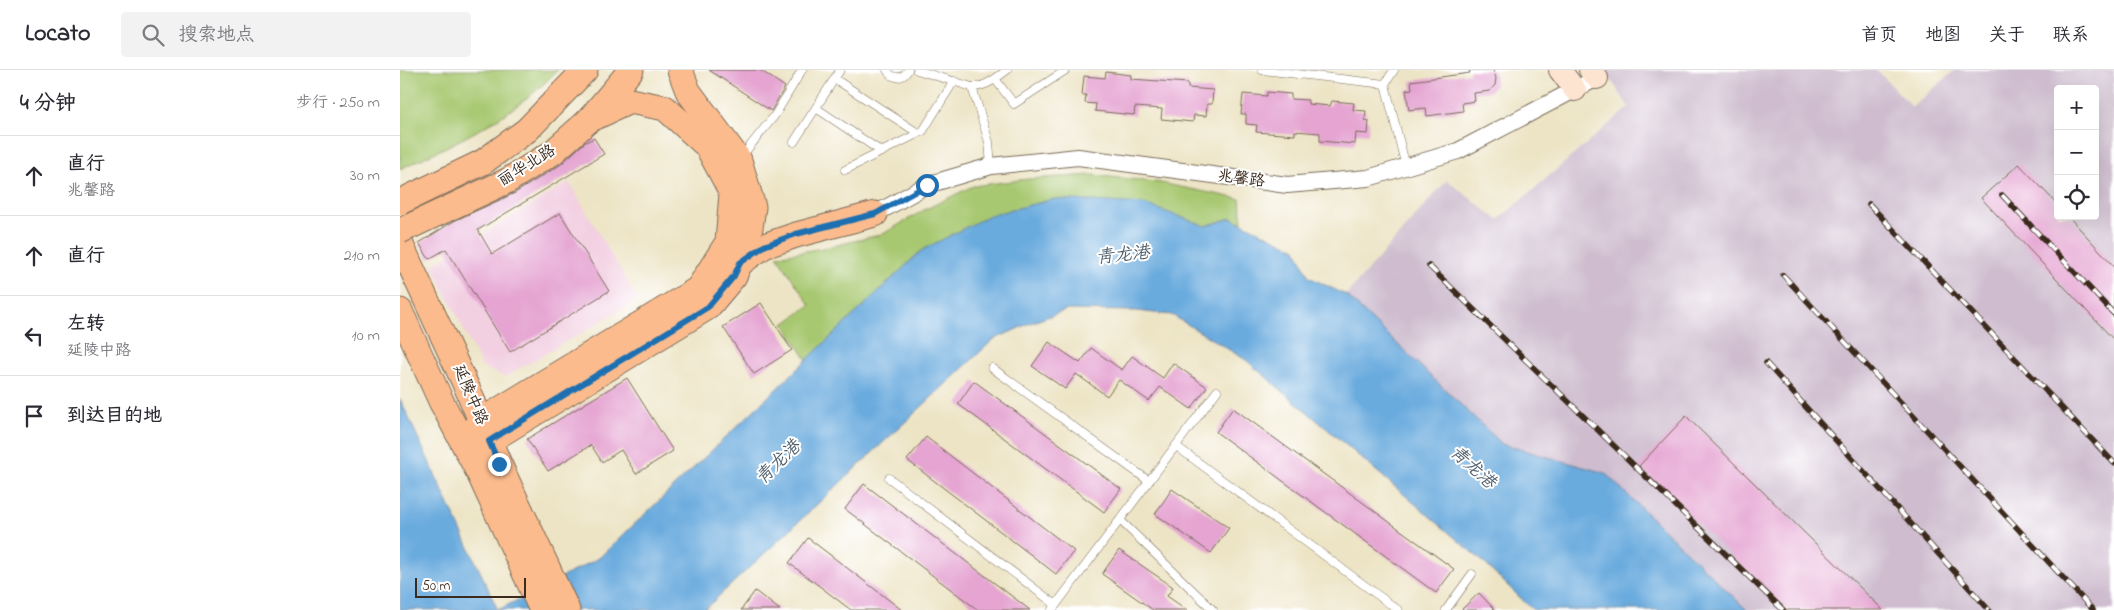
<!DOCTYPE html>
<html lang="zh">
<head>
<meta charset="utf-8">
<style>
  :root { --surface:#fff; --page:#f2f2f3; --text:#2b2b33; --muted:#7c7c81; --line:#e1e1e2 }
  body { margin:0; font-family:"Indie Flower","LXGW WenKai TC",sans-serif; background:var(--page); color:var(--text) }
  .controls { position:absolute; right:15px; top:15px; display:grid; overflow:hidden; border-radius:5px; box-shadow:0 5px 20px #0002 }
  .controls button { width:45px; height:45px; display:grid; place-items:center; padding:0; border:0; border-bottom:1px solid var(--line); background:var(--surface); color:var(--text); font:25px sans-serif }
  .scale { position:absolute; left:15px; bottom:12px; width:111px; box-sizing:border-box; padding-left:5px; border:2px solid #3b2a1e; border-top:0; font-size:14px; line-height:18px; white-space:nowrap; color:#3b2a1e; -webkit-text-stroke:4px #fff; paint-order:stroke }
  .stop { position:absolute; width:15px; height:15px; margin:-11px; border:4px solid #1f6fb2; border-radius:50%; background:#fff }
  .stop.end { background:#1f6fb2; border-color:#fff; box-shadow:0 1px 5px #0008 }
  .list { margin:0; padding:0; list-style:none }
  h2 { display:flex; justify-content:space-between; align-items:center; height:65px; margin:0; padding:0 20px; font-size:21px }
  h2 small { font-size:16px; font-weight:400; color:var(--muted) }
  .list li { display:grid; grid-template-columns:32px 1fr auto; gap:15px; align-items:center; box-sizing:border-box; height:80px; padding:0 20px; border-top:1px solid var(--line) }
  .list b { display:block; font-size:19px; white-space:nowrap }
  .list p { margin:0; font-size:16px; white-space:nowrap; color:var(--muted) }
  .list em { font-size:16px; font-style:normal; color:var(--muted) }
  .icon { flex:none; width:28px; height:28px; fill:none; stroke:currentColor; stroke-width:2; stroke-linecap:round; stroke-linejoin:round }
  .map { position:relative; flex:none; width:1714px; height:540px; overflow:hidden }
  header { display:flex; align-items:center; gap:30px; box-sizing:border-box; height:70px; padding:0 25px; background:var(--surface); border-bottom:1px solid var(--line) }
  header strong { font-size:24px }
  nav { display:flex; gap:28px; margin-inline-start:auto; font-size:18px }
  .search { width:350px; height:45px; background:var(--page); display:flex; align-items:center; gap:12px; box-sizing:border-box; padding:0 18px; border-radius:5px; color:var(--muted); font-size:19px }
  main { display:flex }
  aside { flex:1; background:var(--surface) }
  .map>svg:first-child { display:block }
  .built { fill:#f2cfe1 }
  .industrial { fill:#cfbdcf; fill-rule:evenodd }
  .green { fill:#a7c870; stroke:#717947 }
  .water { fill:#6babde; stroke:#536a7e }
  .building { fill:#e5a4d2 }
  .lines { fill:none; stroke-linecap:round; stroke-linejoin:round }
  .service-casing { stroke:#796b58; stroke-width:9 }
  .minor-casing { stroke:#796b58; stroke-width:18 }
  .secondary-casing { stroke:#796b58; stroke-width:24 }
  .primary-casing { stroke:#796b58; stroke-width:27 }
  .service { stroke:#fff; stroke-width:8 }
  .minor { stroke:#fff; stroke-width:16 }
  .secondary { stroke:#fde4d1; stroke-width:22 }
  .primary { stroke:#fbbb8d; stroke-width:25 }
  .rail-casing { stroke:#3b2a1e; stroke-width:5.5 }
  .rail { stroke:#fff; stroke-width:4; stroke-dasharray:11; stroke-linecap:butt }
  .primary-bridge-casing { stroke:#796b58; stroke-width:27; stroke-linecap:butt }
  .primary-bridge { stroke:#fbbb8d; stroke-width:25 }
  .route { stroke:#1f6fb2; stroke-width:6 }
  .labels { text-anchor:middle; dominant-baseline:central; stroke-width:4; stroke-linejoin:round; paint-order:stroke }
  .street-label { font-size:16px; fill:#3b2a1e; stroke:#fff }
  .water-label { font-size:18px; font-style:italic; fill:#4e5e6b; stroke:#fff }
</style>
</head>
<body>
<header>
<strong>Locato</strong>
<div class="search"><svg class="icon" aria-label="search" viewBox="0 0 24 24"><circle cx="10" cy="10" r="6"/><path d="M15 15l6 6"/></svg>搜索地点</div>
<nav><a>首页</a><a>地图</a><a>关于</a><a>联系</a></nav>
</header>
<main>
<aside>
<h2>4 分钟<small>步行 · 250 m</small></h2>
<ul class="list">
<li><svg class="icon" aria-label="ahead" viewBox="0 0 24 24"><path d="M12 20V5M6 11l6-6 6 6"/></svg><div><b>直行</b><p>兆馨路</p></div><em>30 m</em></li>
<li><svg class="icon" aria-label="ahead" viewBox="0 0 24 24"><path d="M12 20V5M6 11l6-6 6 6"/></svg><div><b>直行</b></div><em>210 m</em></li>
<li><svg class="icon" aria-label="left" viewBox="0 0 24 24"><path d="M17 20v-9H6M10 6l-5 5 5 5"/></svg><div><b>左转</b><p>延陵中路</p></div><em>10 m</em></li>
<li><svg class="icon" aria-label="arrive" viewBox="0 0 24 24"><path d="M6 21V4h12l-3 4 3 4H6"/></svg><div><b>到达目的地</b></div></li>
</ul>
</aside>
<div class="map">
<svg width="1714" height="540" viewBox="0 0 1714 540">
  <rect width="100%" height="100%" fill="#fff"/>
  <filter id="ink" filterUnits="userSpaceOnUse"><feTurbulence type="fractalNoise" baseFrequency=".02" numOctaves="2"/><feDisplacementMap in="SourceGraphic" scale="10" xChannelSelector="R" yChannelSelector="G"/><feConvolveMatrix kernelMatrix="1 2 1 2 8 2 1 2 1" color-interpolation-filters="sRGB"/></filter>
  <filter id="wash" filterUnits="userSpaceOnUse"><feTurbulence type="fractalNoise" baseFrequency=".0096" numOctaves="4" result="noise"/><feDisplacementMap in="SourceGraphic" scale="20" xChannelSelector="R" yChannelSelector="G"/><feGaussianBlur stdDeviation="1.12" result="paint"/><feColorMatrix in="noise" values="0 0 0 0 0 0 0 0 0 0 0 0 0 0 0 0 0 1.4 0 .05"/><feComposite in="paint" operator="in"/></filter>
  <g filter="url(#wash)">
    <rect width="100%" height="100%" fill="#ede4c5"/>
    <path class="built" d="M 169,112 L 238,230 L 105,307 L 82,297 L 32,195 Z"/>
    <path class="industrial" d="M 1204,0 L 1477,0 L 1512,37 L 1555,0 L 1714,0 L 1714,540 L 1222,540 L 1102,374 L 946,225 L 1047,110 L 1098,150 L 1229,37 ZM 1658,19 L 1695,19 L 1695,146 L 1658,146 Z"/>
    <g class="green">
      <path d="M 0,0 L 158,0 C 112,48 59,71 0,99 Z"/>
      <path d="M 692,105 L 756,112 L 840,129 L 842,153 L 831,148 L 806,156 L 748,136 L 522,180 L 407,290 L 384,254 L 410,235 L 377,186 L 429,177 L 483,164 L 524,140 L 573,116 L 628,109 Z"/>
    </g>
    <path class="water" d="M 654,129 L 744,134 L 806,156 L 831,148 L 896,179 L 909,207 L 946,225 L 1102,374 L 1205,403 L 1347,540 L 1133,540 L 1081,490 L 846,290 L 772,245 L 737,241 L 667,240 L 630,253 L 593,270 L 304,540 L 0,540 L 0,329 L 98,540 L 199,488 L 522,180 L 590,145 Z"/>
    <g id="blocks">
      <g class="building">
        <path d="M 309,0 L 360,0 L 385,17 L 371,41 Z"/>
        <path d="M 1069,0 L 1093,0 L 1096,8 L 1095,15 L 1090,21 L 1074,23 L 1075,31 L 1062,33 L 1063,41 L 1027,46 L 1026,38 L 1009,40 L 1006,20 L 1012,19 L 1011,11 L 1070,3 Z"/>
        <path d="M 706,2 L 731,5 L 731,9 L 788,13 L 788,18 L 813,20 L 812,34 L 807,34 L 806,46 L 794,45 L 793,52 L 761,49 L 762,39 L 735,37 L 734,45 L 695,41 L 696,34 L 685,33 L 686,25 L 682,25 L 684,6 L 705,8 Z"/>
        <path d="M 867,22 L 891,24 L 891,29 L 908,30 L 908,34 L 930,36 L 932,31 L 954,33 L 953,40 L 966,41 L 965,50 L 969,51 L 968,64 L 956,63 L 955,74 L 920,71 L 920,63 L 895,61 L 895,65 L 856,62 L 857,55 L 846,54 L 846,44 L 841,44 L 843,24 L 867,26 Z"/>
        <path d="M 194,68 L 204,84 L 78,160 L 92,184 L 160,143 L 209,221 L 110,282 L 46,179 L 29,189 L 19,173 L 54,151 L 115,123 L 160,95 L 184,73 Z"/>
        <path d="M 1619,94 L 1658,135 L 1658,146 L 1668,146 L 1714,196 L 1714,270 L 1581,128 Z"/>
        <path d="M 361,233 L 392,280 L 354,304 L 323,257 Z"/>
        <path d="M 649,272 L 680,293 L 691,278 L 722,300 L 732,286 L 763,308 L 773,293 L 807,317 L 791,339 L 760,317 L 749,331 L 719,310 L 707,326 L 676,304 L 665,319 L 632,296 Z"/>
        <path d="M 227,308 L 273,381 L 236,404 L 221,380 L 202,392 L 191,375 L 148,401 L 127,369 Z"/>
        <path d="M 574,311 L 721,419 L 704,442 L 558,334 Z"/>
        <path d="M 833,338 L 1054,499 L 1036,523 L 816,362 Z"/>
        <path d="M 1286,346 L 1483,540 L 1387,540 L 1239,396 Z"/>
        <path d="M 526,367 L 674,481 L 656,504 L 507,390 Z"/>
        <path d="M 464,414 L 630,540 L 578,540 L 445,439 Z"/>
        <path d="M 772,419 L 829,458 L 811,483 L 755,444 Z"/>
        <path d="M 408,468 L 502,540 L 451,540 L 389,493 Z"/>
        <path d="M 719,480 L 773,517 L 767,526 L 787,540 L 753,540 L 702,504 Z"/>
        <path d="M 355,521 L 380,540 L 341,540 Z"/>
        <path d="M 1079,523 L 1095,540 L 1061,540 Z"/>
      </g>
    </g>
  </g>
  <g filter="url(#ink)">
    <use href="#blocks" fill-opacity="0" stroke="#796b58" stroke-width="1"/>
    <g class="lines">
      <defs>
        <g id="service">
          <path d="M 487,0 C 493,10 503,9 508,0"/>
          <path d="M 517,0 L 572,17 C 586,17 596,8 607,0"/>
          <path d="M 862,0 L 985,14"/>
          <path d="M 994,0 L 985,14 L 1006,97"/>
          <path d="M 435,9 L 518,63"/>
          <path d="M 595,9 L 614,34 L 666,0"/>
          <path d="M 572,17 L 589,72 L 591,96"/>
          <path d="M 416,38 L 482,82"/>
          <path d="M 394,72 L 440,0"/>
          <path d="M 342,86 L 375,45 L 402,0"/>
          <path d="M 445,100 L 523,61 L 554,11"/>
          <path d="M 592,298 L 749,411"/>
          <path d="M 776,376 L 998,540"/>
          <path d="M 489,408 L 656,535"/>
          <path d="M 720,450 L 813,540"/>
          <path d="M 652,540 L 817,321"/>
          <path d="M 1046,540 L 1072,504"/>
        </g>
        <path id="minor" d="M 475,144 L 527,115 L 591,96 L 678,87 L 887,115 L 968,108 L 1058,81 L 1197,8"/>
        <g id="secondary">
          <path d="M 1160,0 L 1175,20"/>
          <path d="M 1190,0 L 1197,8"/>
        </g>
        <g id="primary">
          <path d="M 83,92 L 127,60 L 185,0"/>
          <path d="M 107,111 L 152,83 L 189,50 L 231,0"/>
          <path d="M 0,173 L 68,320 L 99,394 L 167,540"/>
          <path d="M 340,193 L 364,176 L 396,165 L 475,144"/>
          <path d="M 0,241 L 41,331 L 79,403 L 142,540"/>
          <path d="M 63,370 L 81,351 L 298,219 L 328,172 L 332,123 L 307,76 L 265,38 L 230,31 L 189,50"/>
          <path d="M 63,370 L 89,371 L 308,237 L 334,206 L 347,178 L 353,137 L 339,90 L 288,21 L 280,0"/>
        </g>
      </defs>
      <use href="#service" class="service-casing"/>
      <use href="#minor" class="minor-casing"/>
      <use href="#secondary" class="secondary-casing"/>
      <use href="#primary" class="primary-casing"/>
      <use href="#service" class="service"/>
      <use href="#minor" class="minor"/>
      <use href="#secondary" class="secondary"/>
      <use href="#primary" class="primary"/>
      <defs>
        <g id="rail">
          <path d="M 1602,125 L 1714,244"/>
          <path d="M 1469,134 L 1714,393"/>
          <path d="M 1029,196 L 1383,540"/>
          <path d="M 1383,205 L 1693,540"/>
          <path d="M 1366,293 L 1589,540"/>
        </g>
      </defs>
      <use href="#rail" class="rail-casing"/>
      <use href="#rail" class="rail"/>
      <defs>
        <g id="primary-bridge">
          <path d="M 0,132 L 83,92"/>
          <path d="M 0,161 L 107,111"/>
        </g>
      </defs>
      <use href="#primary-bridge" class="primary-bridge-casing"/>
      <use href="#primary-bridge" class="primary-bridge"/>
    </g>
  </g>
  <g class="lines" filter="url(#ink)">
    <path class="route" d="M 99,394 L 89,371 L 308,237 L 334,206 L 340,193 L 364,176 L 396,164 L 475,144 L 527,115"/>
  </g>
  <g class="labels">
    <g class="street-label">
      <text transform="translate(127 96) rotate(-32)">丽华北路</text>
      <text transform="translate(841 109) rotate(7)">兆馨路</text>
      <text transform="translate(70 325) rotate(67)">延陵中路</text>
    </g>
    <g class="water-label">
      <text transform="translate(723 186) rotate(-6)">青龙港</text>
      <text transform="translate(379 393) rotate(-44)">青龙港</text>
      <text transform="translate(1072 398) rotate(42)">青龙港</text>
    </g>
  </g>
</svg>
<div class="controls">
<button>+</button>
<button>−</button>
<button><svg class="icon" aria-label="locate" viewBox="0 0 24 24"><circle cx="12" cy="12" r="6"/><path d="M12 2v4M12 18v4M2 12h4M18 12h4"/></svg></button>
</div>
<div class="scale">50 m</div>
<div class="stop" style="left:527px;top:115px"></div>
<div class="stop end" style="left:99px;top:394px"></div>
</div>
</main>
</body>
</html>
